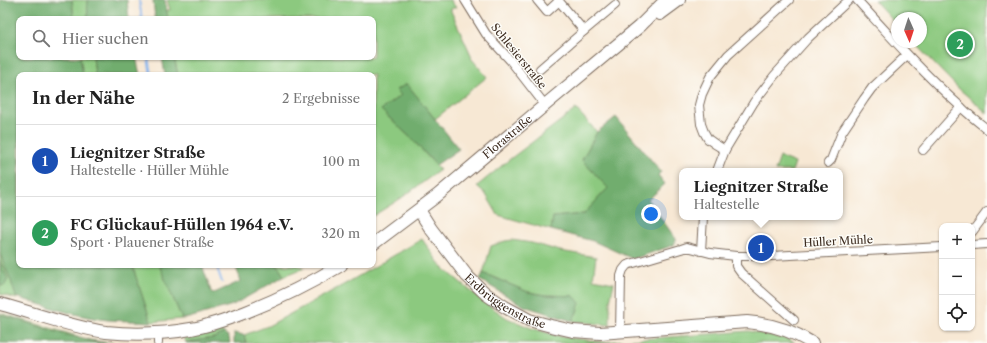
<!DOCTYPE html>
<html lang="de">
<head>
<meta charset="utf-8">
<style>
  :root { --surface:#fff; --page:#f2f2f2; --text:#222; --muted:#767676; --line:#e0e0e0; --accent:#0b8043 }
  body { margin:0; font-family:"Libre Caslon Text",serif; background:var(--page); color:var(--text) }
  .controls { position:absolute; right:12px; bottom:12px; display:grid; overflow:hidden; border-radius:8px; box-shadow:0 1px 3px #0004 }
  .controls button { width:36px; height:36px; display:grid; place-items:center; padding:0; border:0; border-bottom:1px solid var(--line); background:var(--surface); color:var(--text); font:20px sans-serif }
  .compass { position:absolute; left:891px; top:12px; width:36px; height:36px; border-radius:50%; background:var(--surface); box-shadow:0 1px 3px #0004; rotate:177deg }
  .you { position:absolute; left:651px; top:214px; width:14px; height:14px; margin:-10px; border:3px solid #fff; border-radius:50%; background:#1a73e8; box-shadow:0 0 0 6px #1a73e833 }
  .badge { display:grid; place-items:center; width:26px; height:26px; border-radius:50%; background:var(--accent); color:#fff; font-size:13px; font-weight:700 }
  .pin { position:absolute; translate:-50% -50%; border:2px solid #fff; box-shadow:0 1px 4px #0006 }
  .popup { position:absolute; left:679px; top:168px; width:164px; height:52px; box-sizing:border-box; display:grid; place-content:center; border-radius:8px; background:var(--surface); filter:drop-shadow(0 1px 3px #0005); font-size:13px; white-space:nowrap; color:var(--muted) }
  .popup b { font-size:15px; color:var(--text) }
  .popup::after { content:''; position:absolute; left:50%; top:100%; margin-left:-8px; border:8px solid transparent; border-top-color:var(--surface) }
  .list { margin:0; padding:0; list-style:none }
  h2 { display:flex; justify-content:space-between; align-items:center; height:52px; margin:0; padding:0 16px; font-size:17px }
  h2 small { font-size:13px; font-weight:400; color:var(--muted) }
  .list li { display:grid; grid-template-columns:26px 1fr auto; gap:12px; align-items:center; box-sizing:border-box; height:72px; padding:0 16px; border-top:1px solid var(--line) }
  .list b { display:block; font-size:15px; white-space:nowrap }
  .list p { margin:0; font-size:13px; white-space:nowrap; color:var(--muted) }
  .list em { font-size:13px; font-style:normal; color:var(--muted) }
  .icon { flex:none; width:22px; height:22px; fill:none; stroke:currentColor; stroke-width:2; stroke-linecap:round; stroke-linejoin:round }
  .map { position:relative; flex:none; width:987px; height:343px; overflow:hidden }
  .search { position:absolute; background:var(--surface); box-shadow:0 1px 3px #0004; left:16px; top:16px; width:360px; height:44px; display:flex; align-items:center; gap:10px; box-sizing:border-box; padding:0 14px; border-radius:8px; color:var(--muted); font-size:15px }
  .panel { position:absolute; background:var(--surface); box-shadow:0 1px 3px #0004; left:16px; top:72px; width:360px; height:196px; border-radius:8px }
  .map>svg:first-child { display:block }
  .green { fill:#8cc97f; stroke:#647a4e }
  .forest { fill:#71ad6e; stroke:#566c46 }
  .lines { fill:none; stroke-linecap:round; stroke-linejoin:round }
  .stream { stroke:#82b3ee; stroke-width:2 }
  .street-casing { stroke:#7d6c5e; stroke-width:10 }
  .secondary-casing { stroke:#7d6c5e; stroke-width:14 }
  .street { stroke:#fff; stroke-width:8 }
  .secondary { stroke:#fff; stroke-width:12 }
  .labels { text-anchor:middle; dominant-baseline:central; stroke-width:3; stroke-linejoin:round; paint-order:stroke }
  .street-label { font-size:11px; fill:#3b2a1e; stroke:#fdfcf7 }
</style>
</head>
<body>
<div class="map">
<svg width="987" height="343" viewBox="0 0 987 343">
  <rect width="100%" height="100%" fill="#fdfcf7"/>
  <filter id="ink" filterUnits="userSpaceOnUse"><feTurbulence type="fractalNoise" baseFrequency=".025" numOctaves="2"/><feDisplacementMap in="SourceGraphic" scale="8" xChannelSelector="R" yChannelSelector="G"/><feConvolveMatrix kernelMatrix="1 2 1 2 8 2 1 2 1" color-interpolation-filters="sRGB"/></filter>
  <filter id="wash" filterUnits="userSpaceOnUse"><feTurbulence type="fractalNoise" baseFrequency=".012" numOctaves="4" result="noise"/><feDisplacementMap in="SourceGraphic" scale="16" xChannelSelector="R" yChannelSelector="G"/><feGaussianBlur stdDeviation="0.9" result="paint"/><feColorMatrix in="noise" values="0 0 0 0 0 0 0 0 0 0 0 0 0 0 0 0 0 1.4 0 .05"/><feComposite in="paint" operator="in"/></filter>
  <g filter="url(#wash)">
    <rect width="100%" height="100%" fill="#f7e8d4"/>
    <g class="green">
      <path d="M 72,0 L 87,0 L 88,19 L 74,19 Z"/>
      <path d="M 167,0 L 451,0 L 452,3 L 456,7 L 451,9 L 451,11 L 472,57 L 471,58 L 487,77 L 435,119 L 407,84 L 396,90 L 401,95 L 381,110 L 412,139 L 440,170 L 400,199 L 373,216 L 373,75 L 178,75 L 174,57 L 373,57 L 373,19 L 168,19 L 166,10 L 170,10 Z"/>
      <path d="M 874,0 L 987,0 L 987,113 L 958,88 L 913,42 L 921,42 L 921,18 L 897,18 L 897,25 Z"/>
      <path d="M 80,57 L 93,57 L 95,75 L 83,75 Z"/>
      <path d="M 576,109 L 597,132 L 582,160 L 608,188 L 584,214 L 553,217 L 551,230 L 498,215 L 485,193 L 477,186 L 510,159 Z"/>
      <path d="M 780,157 L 795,163 L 792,171 L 775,171 Z"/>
      <path d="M 422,239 L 441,266 L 484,302 L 507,318 L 531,328 L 562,337 L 603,342 L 749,331 L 787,339 L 795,343 L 246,343 L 244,335 L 268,326 L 345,284 Z"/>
      <path d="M 512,240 L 532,243 L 560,251 L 596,257 L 593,279 L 614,283 L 610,301 L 610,325 L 572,321 L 577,312 L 574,296 L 545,295 L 528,292 L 483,273 L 491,246 L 505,241 Z"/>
      <path d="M 0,254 L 11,281 L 17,299 L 0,294 Z"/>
      <path d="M 132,265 L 159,265 L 182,319 L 151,322 Z"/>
      <path d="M 277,265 L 297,265 L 304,268 L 284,276 Z"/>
      <path d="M 0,313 L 90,340 L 111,343 L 129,343 L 104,343 L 83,340 L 0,315 Z"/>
      <path d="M 222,331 L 224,333 L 214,338 L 186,342 L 184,338 Z"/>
    </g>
    <g class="forest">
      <path d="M 0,0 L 72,0 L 74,19 L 19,19 L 19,57 L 80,57 L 83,75 L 19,75 L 19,265 L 132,265 L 151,322 C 137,321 123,321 108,320 C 77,317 46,306 16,297 L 11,281 L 0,254 Z"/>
      <path d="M 87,0 L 127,0 L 129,19 L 88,19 Z"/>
      <path d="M 153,0 L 165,0 L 168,19 L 155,19 Z"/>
      <path d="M 93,57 L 136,57 L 140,75 L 95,75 Z"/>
      <path d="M 162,57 L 174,57 L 178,75 L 165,75 Z"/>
      <path d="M 407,84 L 459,149 L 436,165 L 412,139 L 381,110 L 401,95 L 396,90 Z"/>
      <path d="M 616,117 L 661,172 L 658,175 L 665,184 L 648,200 L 676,239 L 674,245 L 633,259 L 593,241 L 551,230 L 553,217 L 584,214 L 608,188 L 582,160 L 597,132 Z"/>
      <path d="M 0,261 L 8,279 L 5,285 L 0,286 Z"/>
      <path d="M 159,265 L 202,265 L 212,294 L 241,281 L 235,265 L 277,265 L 284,276 L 233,305 L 189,318 L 182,319 Z"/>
      <path d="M 483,273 L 528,292 L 545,295 L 574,296 L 580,303 L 577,312 L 572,321 L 524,306 L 480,280 Z"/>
      <path d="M 0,315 C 35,324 68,338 104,343 L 0,343 Z"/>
      <path d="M 224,333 L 229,337 L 230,343 L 186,343 L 186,342 L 214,338 Z"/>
      <path d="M 234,333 L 244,335 L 246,343 L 234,343 Z"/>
    </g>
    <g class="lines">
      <g class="stream">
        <path d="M 139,0 L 142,19"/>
        <path d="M 148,57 L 151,75"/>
        <path d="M 216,265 L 222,282"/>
      </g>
    </g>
  </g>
  <g filter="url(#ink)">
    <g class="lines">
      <defs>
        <g id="street">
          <path d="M 465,0 L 486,34 L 510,60 L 545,105"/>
          <path d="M 537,0 L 547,12 L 559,1"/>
          <path d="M 857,0 C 890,36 924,74 961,107 C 969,115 978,122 987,129"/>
          <path d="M 584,31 L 615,5"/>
          <path d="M 540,69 L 584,31 L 558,0"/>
          <path d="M 725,150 L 715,144 L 708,139 L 704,132 L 701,124 L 699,105 L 702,94 L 710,77 L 728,55 L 789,0"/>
          <path d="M 923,150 L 961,107"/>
          <path d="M 828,163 L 831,160 L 842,132 L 864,99 L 872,88 L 907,55"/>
          <path d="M 717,171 L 725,150 L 754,102 L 774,76 L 808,38 L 849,0"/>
          <path d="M 972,232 L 987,212"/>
          <path d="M 972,245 L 987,244"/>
          <path d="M 701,251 L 703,217"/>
          <path d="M 736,256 L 736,266 L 741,273 L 794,320"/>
          <path d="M 620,332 L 621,276 L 623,270 L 627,265 L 681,249 L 687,247 L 710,253 L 736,256 L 772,256 L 942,247"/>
          <path d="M 158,333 L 158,343"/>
        </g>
        <g id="secondary">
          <path d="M 660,14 L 679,0"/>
          <path id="s1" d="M 419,210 L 431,229 L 467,276 L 486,294 L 505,307 L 529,320 L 551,326 L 573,331 L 600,333 L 747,322 C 770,324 793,331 812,343"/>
          <path id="s2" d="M 373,244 L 438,195 L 545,105 L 640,26 L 666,0"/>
          <path d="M 0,304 C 35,313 70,327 106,332 C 134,335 163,334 191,329 C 209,326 228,319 246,312 C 279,299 311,283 341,265"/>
        </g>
      </defs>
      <use href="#street" class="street-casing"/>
      <use href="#secondary" class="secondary-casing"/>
      <use href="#street" class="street"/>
      <use href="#secondary" class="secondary"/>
    </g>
  </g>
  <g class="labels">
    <g class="street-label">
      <text transform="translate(519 56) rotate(51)">Schlesierstraße</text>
      <text stroke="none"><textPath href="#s2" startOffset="172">Florastraße</textPath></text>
      <text transform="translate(838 241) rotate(-3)">Hüller Mühle</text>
      <text stroke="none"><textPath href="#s1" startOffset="128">Erdbrüggenstraße</textPath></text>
    </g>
  </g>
</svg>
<div class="controls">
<button>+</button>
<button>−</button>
<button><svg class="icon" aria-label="locate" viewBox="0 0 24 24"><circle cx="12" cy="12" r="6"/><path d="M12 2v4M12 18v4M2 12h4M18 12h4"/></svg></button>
</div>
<svg class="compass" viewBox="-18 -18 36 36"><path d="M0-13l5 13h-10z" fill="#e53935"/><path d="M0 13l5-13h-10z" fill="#767676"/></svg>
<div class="you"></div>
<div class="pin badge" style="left:761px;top:248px;background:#1a4fb4">1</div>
<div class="popup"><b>Liegnitzer Straße</b>Haltestelle</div>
<div class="pin badge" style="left:960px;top:44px;background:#2e9e5b">2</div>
<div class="search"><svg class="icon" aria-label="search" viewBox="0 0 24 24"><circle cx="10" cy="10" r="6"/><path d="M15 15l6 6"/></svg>Hier suchen</div>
<section class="panel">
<h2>In der Nähe<small>2 Ergebnisse</small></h2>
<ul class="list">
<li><span class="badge" style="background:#1a4fb4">1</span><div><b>Liegnitzer Straße</b><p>Haltestelle · Hüller Mühle</p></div><em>100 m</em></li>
<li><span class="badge" style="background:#2e9e5b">2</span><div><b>FC Glückauf-Hüllen 1964 e.V.</b><p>Sport · Plauener Straße</p></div><em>320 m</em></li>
</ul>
</section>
</div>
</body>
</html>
